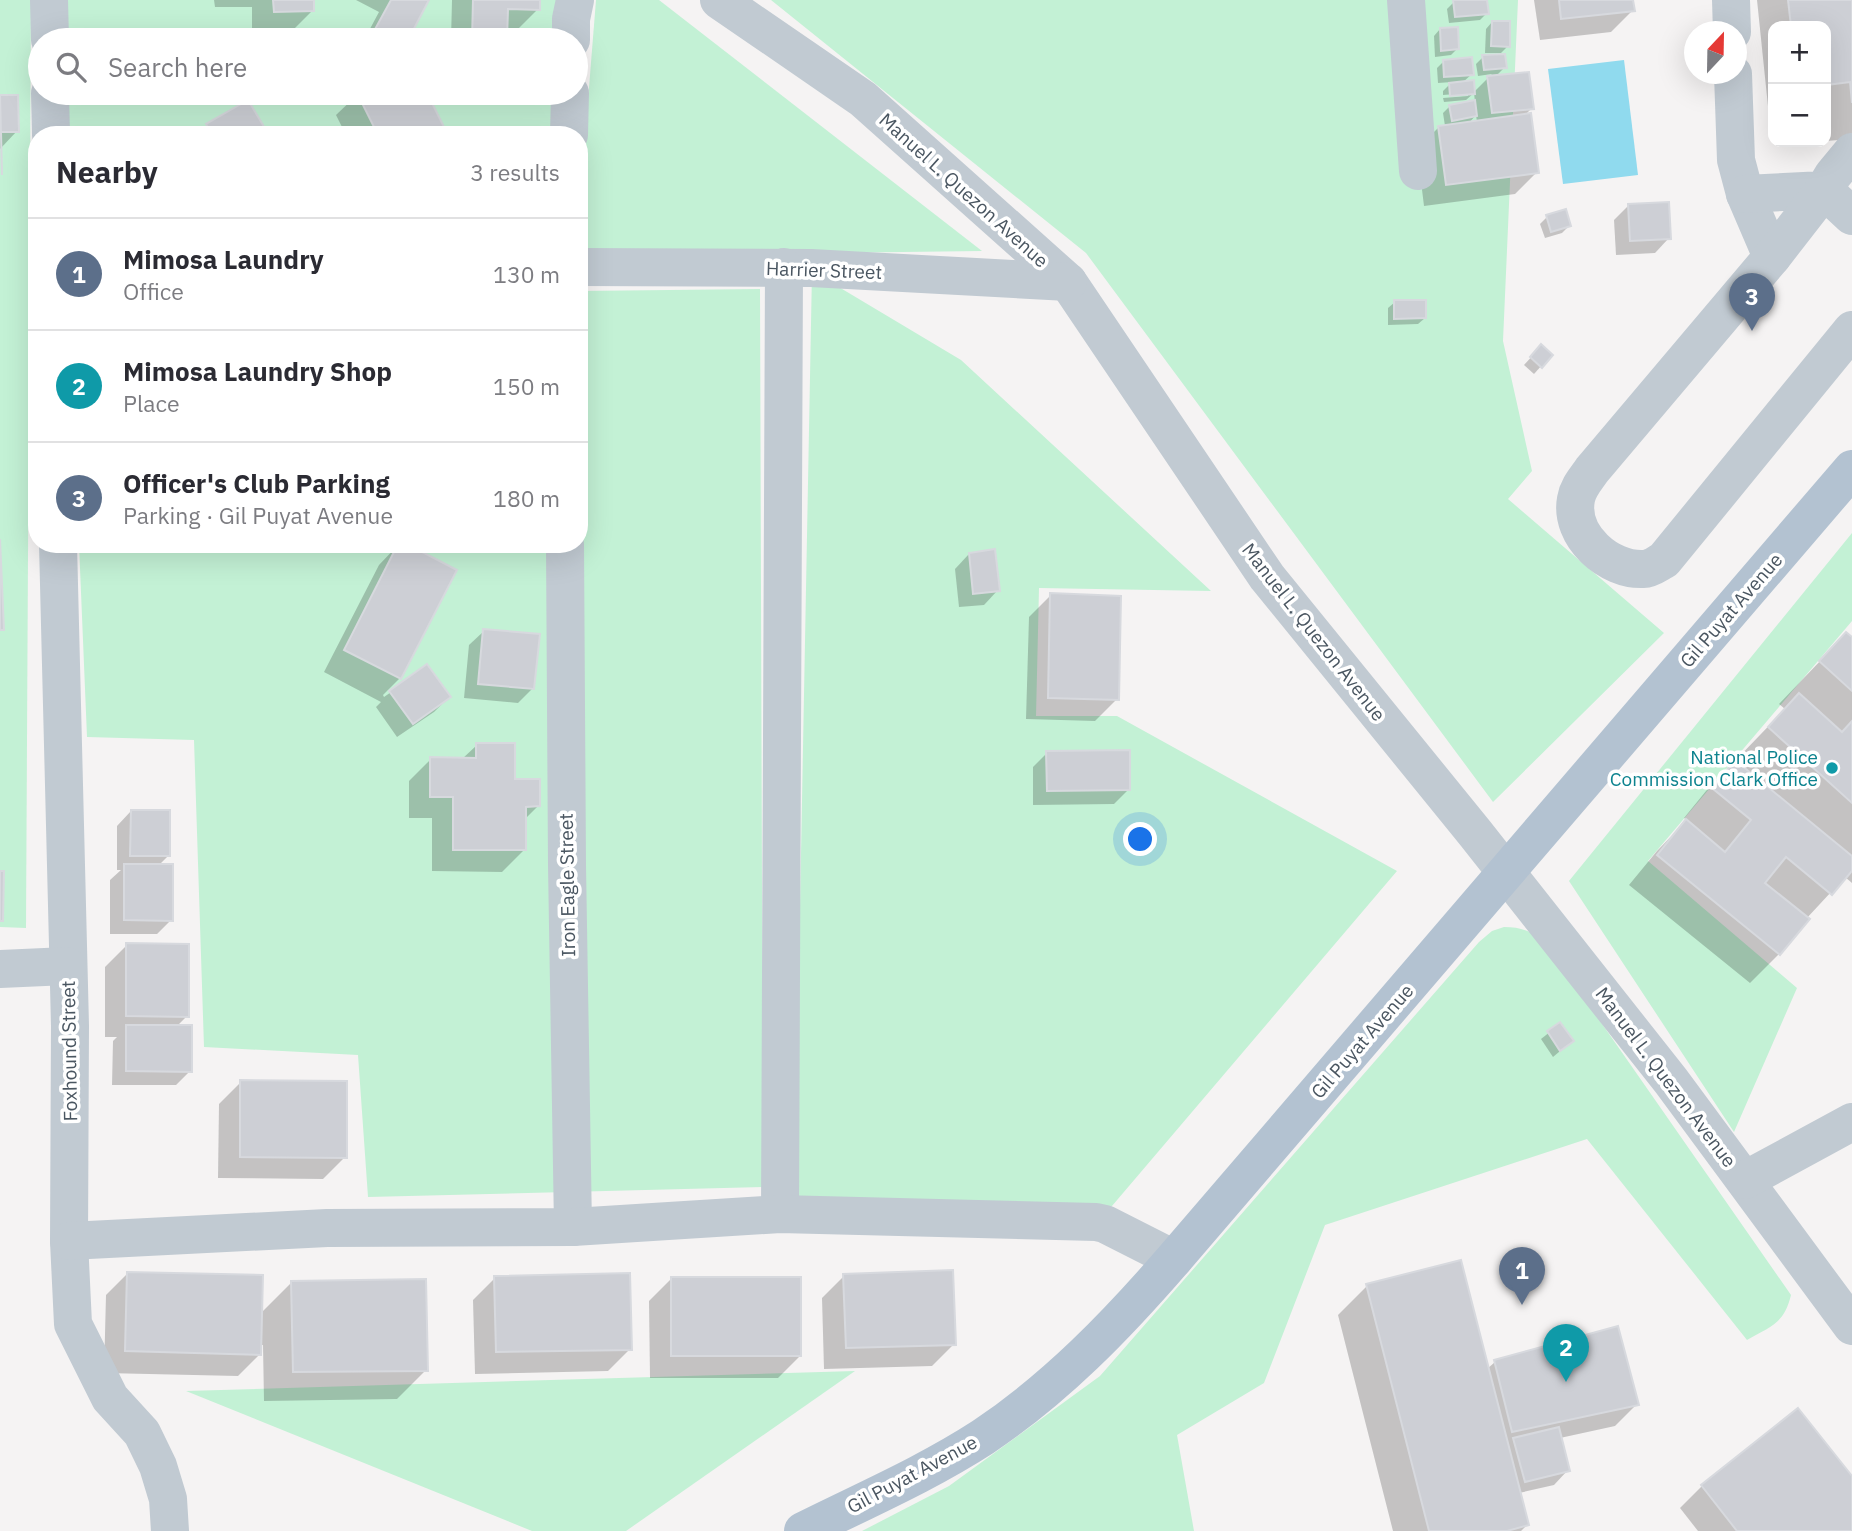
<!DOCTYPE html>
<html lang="en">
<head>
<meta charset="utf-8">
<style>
  :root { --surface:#fff; --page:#f7f7f7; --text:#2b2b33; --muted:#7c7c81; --line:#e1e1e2; --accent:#7c3aed }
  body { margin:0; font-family:"IBM Plex Sans",sans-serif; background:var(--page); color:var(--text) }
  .controls { position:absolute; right:21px; top:21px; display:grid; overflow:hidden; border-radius:14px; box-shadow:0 7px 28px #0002 }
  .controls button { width:63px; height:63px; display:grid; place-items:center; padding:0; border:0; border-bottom:2px solid var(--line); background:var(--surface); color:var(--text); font:35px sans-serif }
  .compass { position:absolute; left:1684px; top:21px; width:63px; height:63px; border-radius:50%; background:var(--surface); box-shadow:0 7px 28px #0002; rotate:22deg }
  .you { position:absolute; left:1141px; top:840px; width:24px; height:24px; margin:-18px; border:5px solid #fff; border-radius:50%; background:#1a73e8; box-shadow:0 0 0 10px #1a73e833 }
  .badge { display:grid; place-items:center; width:46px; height:46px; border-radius:50%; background:var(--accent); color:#fff; font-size:23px; font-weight:700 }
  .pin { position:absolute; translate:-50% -58px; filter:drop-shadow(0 2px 4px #0008) }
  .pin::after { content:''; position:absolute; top:37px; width:24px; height:21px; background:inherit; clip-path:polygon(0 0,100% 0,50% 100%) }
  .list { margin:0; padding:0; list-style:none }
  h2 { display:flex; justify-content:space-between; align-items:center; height:91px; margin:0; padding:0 28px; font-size:30px }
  h2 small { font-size:23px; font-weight:400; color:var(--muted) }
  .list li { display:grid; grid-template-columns:46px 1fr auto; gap:21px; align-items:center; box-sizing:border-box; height:112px; padding:0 28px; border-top:2px solid var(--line) }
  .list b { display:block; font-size:26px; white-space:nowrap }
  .list p { margin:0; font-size:23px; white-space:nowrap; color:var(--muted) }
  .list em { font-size:23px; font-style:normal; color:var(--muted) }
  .icon { flex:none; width:38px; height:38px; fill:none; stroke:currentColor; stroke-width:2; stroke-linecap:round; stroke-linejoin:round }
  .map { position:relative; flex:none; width:1852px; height:1531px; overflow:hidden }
  .search { position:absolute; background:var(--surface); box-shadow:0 7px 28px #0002; left:28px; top:28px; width:560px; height:77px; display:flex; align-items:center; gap:18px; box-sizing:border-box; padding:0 24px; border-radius:38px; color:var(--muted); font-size:26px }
  .panel { position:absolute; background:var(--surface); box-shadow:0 7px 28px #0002; left:28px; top:126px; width:560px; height:427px; border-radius:28px }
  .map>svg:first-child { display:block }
  .green { fill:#c3f1d5 }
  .water { fill:#90daee }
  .shadow { fill:#0003; fill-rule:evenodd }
  .building { fill:#cdcfd5; stroke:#d7d9de; stroke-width:2 }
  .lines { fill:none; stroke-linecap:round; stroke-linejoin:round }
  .minor { stroke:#c1cad2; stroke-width:38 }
  .major { stroke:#b3c2d1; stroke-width:38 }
  .culture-dot { fill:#0f9aa8; stroke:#fff; stroke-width:2.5 }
  .labels { text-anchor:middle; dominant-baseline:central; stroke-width:7; stroke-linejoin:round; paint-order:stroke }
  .street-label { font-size:19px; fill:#4a5661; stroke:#fff }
  .culture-label { font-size:19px; fill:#0d838f; stroke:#fff; text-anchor:end }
</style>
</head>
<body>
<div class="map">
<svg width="1852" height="1531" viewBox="0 0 1852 1531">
  <rect width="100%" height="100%" fill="#f5f3f3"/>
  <g class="green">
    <path d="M 0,0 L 31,0 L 26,928 L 0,927 Z"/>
    <path d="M 51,0 L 557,0 L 558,40 L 50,40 Z"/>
    <path d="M 596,0 L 659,0 L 982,251 L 579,256 L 579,213 Z"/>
    <path d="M 771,0 L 1518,0 L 1503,341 L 1532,471 L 1508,499 L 1664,633 L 1493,802 L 1086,253 Z"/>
    <path d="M 48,93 L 559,93 L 560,135 L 47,135 Z"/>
    <path d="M 812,271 L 961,360 L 1211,591 L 1039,588 L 1036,716 L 1117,716 L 1397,871 L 1089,1233 L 794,1225 Z"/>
    <path d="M 760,289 L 763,1187 L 368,1197 L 358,1055 L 204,1047 L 194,740 L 87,737 L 79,544 L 579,544 L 579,291 Z"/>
    <path d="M 1852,533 L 1852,621 L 1648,861 L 1797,988 L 1734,1132 L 1569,881 Z"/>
    <path d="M 1504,927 C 1521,927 1531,931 1545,942 L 1791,1295 C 1784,1324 1771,1326 1747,1340 L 1587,1139 L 1325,1225 L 1264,1383 L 1177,1435 L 1194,1531 L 862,1531 L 949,1486 L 1100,1376 L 1479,942 L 1492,931 Z"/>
    <path d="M 855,1371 L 626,1531 L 532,1531 L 186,1391 Z"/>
  </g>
  <path class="water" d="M 1624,60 L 1638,175 L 1563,184 L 1548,69 Z"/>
  <g class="shadow">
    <path d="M 214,0 L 312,0 L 312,11 L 290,33 L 252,33 L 252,7 L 215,7 Z"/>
    <path d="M 356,0 L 428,0 L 406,40 L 364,40 L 379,12 Z"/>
    <path d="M 452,0 L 538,0 L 538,9 L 516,31 L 506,31 L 506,40 L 451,40 Z"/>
    <path d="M 1470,0 L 1486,0 L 1487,13 L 1480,20 L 1449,23 L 1447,9 L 1454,2 Z"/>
    <path d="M 1534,0 L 1631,0 L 1633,10 L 1611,32 L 1540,40 Z"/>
    <path d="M 1757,0 L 1852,0 L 1852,139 L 1826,141 L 1826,26 L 1773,26 L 1773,115 L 1769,116 Z"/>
    <path d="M 1492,22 L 1508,46 L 1501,53 L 1485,53 L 1486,29 Z"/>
    <path d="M 1440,29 L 1458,48 L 1451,55 L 1435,57 L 1434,36 Z"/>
    <path d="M 1483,57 L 1505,67 L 1495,77 L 1532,108 L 1524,116 L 1537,172 L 1515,194 L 1424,206 L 1417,149 L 1439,127 L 1445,126 L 1443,113 L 1450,106 L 1475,102 L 1474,93 L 1466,100 L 1444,102 L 1443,98 L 1468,96 L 1468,93 L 1443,95 L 1443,91 L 1452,82 L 1438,83 L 1437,68 L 1443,62 L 1472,74 L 1462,83 L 1473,93 L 1492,74 L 1478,76 L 1476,64 ZM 1476,115 L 1477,122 L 1468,124 Z"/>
    <path d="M 359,93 L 425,93 L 446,135 L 346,135 L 336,115 Z"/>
    <path d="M 0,97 L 17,97 L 17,131 L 0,149 Z"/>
    <path d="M 207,125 L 266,135 L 197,135 Z"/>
    <path d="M 1629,205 L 1669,238 L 1655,253 L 1616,255 L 1614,220 Z"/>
    <path d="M 1547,217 L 1569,226 L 1562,233 L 1545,238 L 1540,224 Z"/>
    <path d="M 1395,302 L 1425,318 L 1418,324 L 1388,325 L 1388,308 Z"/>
    <path d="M 1535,353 L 1551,355 L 1534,374 L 1524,365 Z"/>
    <path d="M 399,544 L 455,571 L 400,678 L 383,695 L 384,697 L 427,667 L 449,697 L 434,712 L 397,737 L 376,707 L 381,702 L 324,672 L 379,565 Z"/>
    <path d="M 969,554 L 998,590 L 984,605 L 959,607 L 955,569 Z"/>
    <path d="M 1051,595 L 1117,699 L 1095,721 L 1026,719 L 1029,617 Z"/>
    <path d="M 484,631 L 533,688 L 518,703 L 464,698 L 469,645 Z"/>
    <path d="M 1846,634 L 1852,640 L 1852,883 L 1845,877 L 1806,919 L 1779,954 L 1750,983 L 1629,885 L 1657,851 L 1687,820 L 1684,818 L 1706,791 L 1785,709 L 1779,704 Z"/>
    <path d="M 477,745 L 538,806 L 524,820 L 524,850 L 502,872 L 432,871 L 432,818 L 409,818 L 409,781 L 431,759 L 462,759 Z"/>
    <path d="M 1047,753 L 1128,790 L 1114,804 L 1033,805 L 1033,767 Z"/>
    <path d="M 131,811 L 168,856 L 159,865 L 171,920 L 157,934 L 110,934 L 110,880 L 121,870 L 117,870 L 117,826 Z"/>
    <path d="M 127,945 L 187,1016 L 176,1027 L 190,1071 L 176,1085 L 112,1085 L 113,1041 L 117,1037 L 105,1037 L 105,967 Z"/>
    <path d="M 1560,1024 L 1572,1041 L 1553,1057 L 1541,1039 Z"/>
    <path d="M 241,1082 L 345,1157 L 323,1179 L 218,1178 L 219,1104 Z"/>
    <path d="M 128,1273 L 260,1314 L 291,1283 L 426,1370 L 397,1399 L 264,1401 L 263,1345 L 260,1345 L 260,1354 L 238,1376 L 104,1373 L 106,1295 Z"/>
    <path d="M 844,1276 L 954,1344 L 932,1366 L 824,1369 L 822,1298 Z"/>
    <path d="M 495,1278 L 630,1349 L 608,1371 L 475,1374 L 473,1300 Z"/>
    <path d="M 671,1279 L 800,1356 L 778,1378 L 650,1378 L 649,1301 Z"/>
    <path d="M 1367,1286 L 1487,1369 L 1495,1362 L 1637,1404 L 1615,1426 L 1560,1438 L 1568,1470 L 1554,1485 L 1519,1493 L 1527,1525 L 1521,1531 L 1393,1531 L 1338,1315 Z"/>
    <path d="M 1798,1411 L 1852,1478 L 1852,1531 L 1698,1531 L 1680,1508 L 1702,1486 Z"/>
  </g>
  <g class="building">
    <path d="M 273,0 L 314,0 L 314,11 L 274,12 Z"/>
    <path d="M 391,0 L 429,0 L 408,40 L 391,40 L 374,31 Z"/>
    <path d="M 473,0 L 540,0 L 540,10 L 508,9 L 507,40 L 472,40 Z"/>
    <path d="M 1453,0 L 1487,0 L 1489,14 L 1455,17 Z"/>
    <path d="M 1559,0 L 1633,0 L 1635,11 L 1561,19 Z"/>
    <path d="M 1788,0 L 1852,0 L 1852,103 L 1850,82 L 1826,85 L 1826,26 L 1791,26 Z"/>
    <path d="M 1492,21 L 1510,21 L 1510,47 L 1491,46 Z"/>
    <path d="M 1458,27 L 1459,49 L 1441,51 L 1440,28 Z"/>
    <path d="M 1505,54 L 1507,68 L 1484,70 L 1482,55 Z"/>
    <path d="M 1472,57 L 1474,75 L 1444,77 L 1443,60 Z"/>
    <path d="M 1529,72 L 1534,109 L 1492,113 L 1487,76 Z"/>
    <path d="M 1474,80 L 1475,94 L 1450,96 L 1449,83 Z"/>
    <path d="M 357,93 L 427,93 L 448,135 L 378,135 Z"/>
    <path d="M 0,95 L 18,95 L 19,132 L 1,132 L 2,175 Z"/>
    <path d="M 248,100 L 269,135 L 212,135 L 206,124 Z"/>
    <path d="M 1475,100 L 1477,116 L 1452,121 L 1449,105 Z"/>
    <path d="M 1531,113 L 1539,173 L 1446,185 L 1438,126 Z"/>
    <path d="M 1669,202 L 1671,239 L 1630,241 L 1628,204 Z"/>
    <path d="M 1566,209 L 1571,226 L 1551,232 L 1546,215 Z"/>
    <path d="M 1394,300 L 1426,300 L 1426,318 L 1394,319 Z"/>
    <path d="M 1541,344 L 1553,355 L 1542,368 L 1530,357 Z"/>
    <path d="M 0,539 L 4,630 L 0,630 Z"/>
    <path d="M 398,544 L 407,544 L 457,570 L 401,679 L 344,650 Z"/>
    <path d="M 995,549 L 1000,591 L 973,594 L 969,553 Z"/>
    <path d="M 1050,593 L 1121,596 L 1119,700 L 1048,698 Z"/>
    <path d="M 483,629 L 540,634 L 534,689 L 478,684 Z"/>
    <path d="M 1846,632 L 1852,637 L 1852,691 L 1819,661 Z"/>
    <path d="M 427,664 L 451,697 L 413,724 L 389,691 Z"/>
    <path d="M 1799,693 L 1842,732 L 1852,721 L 1852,803 L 1768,727 Z"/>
    <path d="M 476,743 L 515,743 L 515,779 L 540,779 L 540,806 L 526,807 L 526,850 L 453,850 L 453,797 L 430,797 L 430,757 L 476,758 Z"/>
    <path d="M 1130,750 L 1130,790 L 1047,791 L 1046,751 Z"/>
    <path d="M 1735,760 L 1852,856 L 1852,871 L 1832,895 L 1786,857 L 1765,883 L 1810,919 L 1780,955 L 1657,855 L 1686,819 L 1725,852 L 1751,820 L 1712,788 Z"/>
    <path d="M 131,810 L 170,810 L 170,856 L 130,856 Z"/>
    <path d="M 124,864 L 173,864 L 173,921 L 124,920 Z"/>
    <path d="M 0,871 L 4,871 L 3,921 L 0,921 Z"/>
    <path d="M 126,943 L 189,944 L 189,1017 L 126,1016 Z"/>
    <path d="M 1560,1022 L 1574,1041 L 1560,1051 L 1547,1031 Z"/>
    <path d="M 126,1025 L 192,1025 L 192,1072 L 126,1071 Z"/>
    <path d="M 240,1080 L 347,1081 L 347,1158 L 240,1157 Z"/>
    <path d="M 1461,1260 L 1529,1525 L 1507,1531 L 1429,1531 L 1366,1284 Z"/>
    <path d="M 953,1270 L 956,1345 L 846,1348 L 843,1274 Z"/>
    <path d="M 127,1272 L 263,1275 L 261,1355 L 125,1351 Z"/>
    <path d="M 630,1273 L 632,1350 L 496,1352 L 494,1276 Z"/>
    <rect x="671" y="1277" width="130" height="79"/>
    <path d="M 426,1279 L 428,1371 L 293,1372 L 291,1281 Z"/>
    <path d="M 1618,1326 L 1639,1405 L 1512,1432 L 1494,1360 Z"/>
    <path d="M 1798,1408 L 1852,1476 L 1852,1531 L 1737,1531 L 1701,1485 Z"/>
    <path d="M 1559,1427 L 1570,1471 L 1525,1482 L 1513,1438 Z"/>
  </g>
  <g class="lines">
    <g class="minor">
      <path d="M 49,0 L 50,40"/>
      <path d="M 719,0 L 863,99 L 1068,282 L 1267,577 L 1475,833 L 1671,1081 L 1852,1326"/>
      <path d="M 1406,0 L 1418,171"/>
      <path d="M 1731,0 L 1732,32"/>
      <path d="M 571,40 L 571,19 L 575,0"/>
      <path d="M 1733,74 L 1736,160 L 1745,194 L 1772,257"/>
      <path d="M 50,93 L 51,135"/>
      <path d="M 569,135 L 570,93"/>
      <path d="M 1745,194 L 1824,190 L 1833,175 L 1852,152"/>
      <path d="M 1852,216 L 1824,190 L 1772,257 L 1592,470 C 1586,479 1578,487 1576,499 C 1569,536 1609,571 1644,569 C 1651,569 1658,563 1664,560 L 1852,330"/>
      <path d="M 579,267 L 811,268 L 1068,282"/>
      <path d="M 58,544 L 70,1026 L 69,1241 L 73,1324 L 110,1398 L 142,1433 L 158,1466 L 168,1499 L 170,1531"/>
      <path d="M 565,544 L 567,865 L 573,1227"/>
      <path d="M 0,969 L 67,966"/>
      <path d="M 1745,1180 L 1852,1122"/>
      <path d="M 780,1214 L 784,267"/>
      <path d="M 69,1241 L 327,1228 L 573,1227 L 780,1214 L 1096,1222 L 1105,1224 L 1174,1259"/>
    </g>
    <path class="major" d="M 803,1531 C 863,1501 926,1474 983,1437 C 1056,1388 1116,1326 1174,1259 L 1852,469"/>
  </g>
  <circle class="culture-dot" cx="1832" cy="768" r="7"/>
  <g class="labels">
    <g class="street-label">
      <text transform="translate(964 190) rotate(42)">Manuel L. Quezon Avenue</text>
      <text transform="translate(824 270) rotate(2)">Harrier Street</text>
      <text transform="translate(1731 610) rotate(-49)">Gil Puyat Avenue</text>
      <text transform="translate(1314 632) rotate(52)">Manuel L. Quezon Avenue</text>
      <text transform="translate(567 885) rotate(-91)">Iron Eagle Street</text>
      <text transform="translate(1362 1041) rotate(-49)">Gil Puyat Avenue</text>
      <text transform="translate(69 1051) rotate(-91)">Foxhound Street</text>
      <text transform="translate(1666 1077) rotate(53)">Manuel L. Quezon Avenue</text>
      <text transform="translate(912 1474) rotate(-28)">Gil Puyat Avenue</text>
    </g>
    <g class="culture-label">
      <text x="1818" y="757">National Police<tspan x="1818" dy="22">Commission Clark Office</tspan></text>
    </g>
  </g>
</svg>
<div class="controls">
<button>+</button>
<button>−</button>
</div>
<svg class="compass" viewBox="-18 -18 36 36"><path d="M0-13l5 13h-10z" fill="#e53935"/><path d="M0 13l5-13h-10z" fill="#7c7c81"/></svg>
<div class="you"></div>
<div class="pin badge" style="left:1522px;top:1305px;background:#5c6f8a">1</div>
<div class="pin badge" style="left:1566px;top:1382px;background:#0f9aa8">2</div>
<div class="pin badge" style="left:1752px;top:331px;background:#5c6f8a">3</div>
<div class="search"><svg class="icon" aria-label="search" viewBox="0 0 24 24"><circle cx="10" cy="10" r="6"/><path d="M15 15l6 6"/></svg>Search here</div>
<section class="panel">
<h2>Nearby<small>3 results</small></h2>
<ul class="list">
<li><span class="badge" style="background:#5c6f8a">1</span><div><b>Mimosa Laundry</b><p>Office</p></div><em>130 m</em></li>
<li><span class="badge" style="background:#0f9aa8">2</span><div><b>Mimosa Laundry Shop</b><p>Place</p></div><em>150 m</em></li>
<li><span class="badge" style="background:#5c6f8a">3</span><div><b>Officer's Club Parking</b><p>Parking · Gil Puyat Avenue</p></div><em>180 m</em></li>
</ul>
</section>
</div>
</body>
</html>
